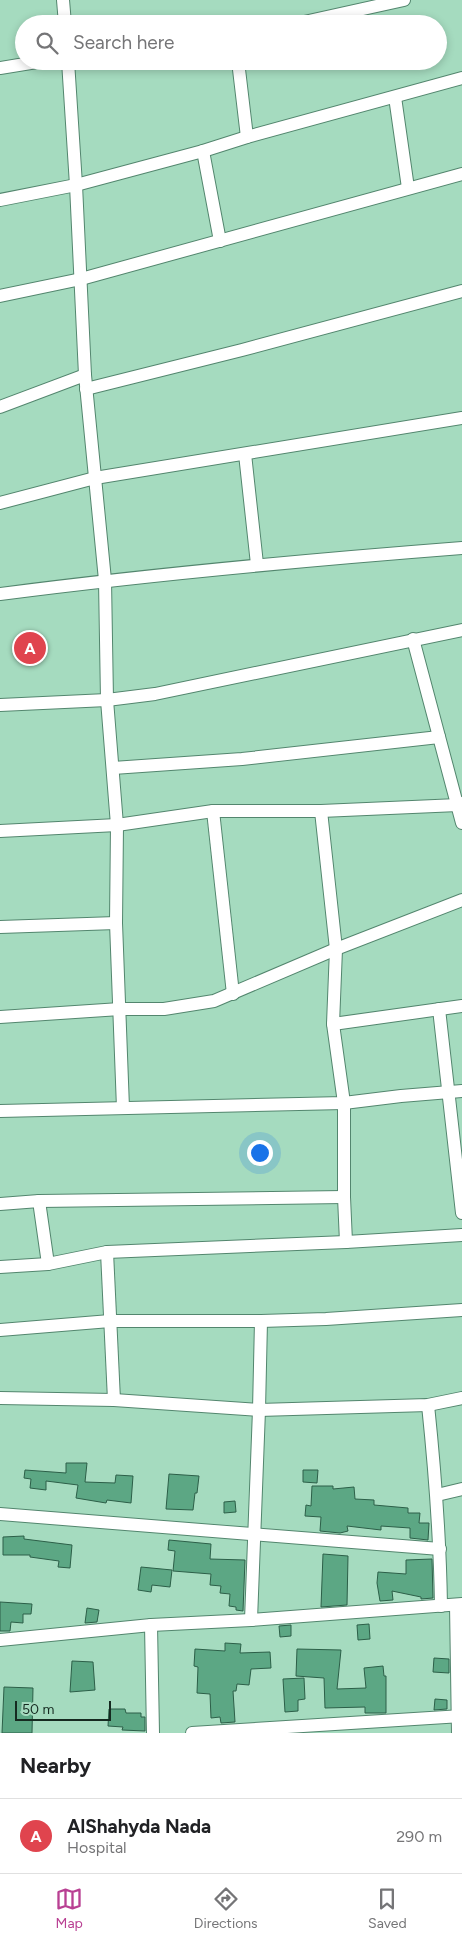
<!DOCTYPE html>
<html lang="en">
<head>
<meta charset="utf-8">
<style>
  :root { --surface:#fff; --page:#f2f2f2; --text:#202124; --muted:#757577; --line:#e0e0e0; --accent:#b94093 }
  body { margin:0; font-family:Figtree,sans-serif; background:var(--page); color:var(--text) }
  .scale { position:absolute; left:15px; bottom:12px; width:96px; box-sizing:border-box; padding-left:5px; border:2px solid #152a20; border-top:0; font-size:14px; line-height:18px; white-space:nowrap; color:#152a20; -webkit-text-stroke:4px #a5dbbf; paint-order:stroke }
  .you { position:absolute; left:259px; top:1152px; width:18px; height:18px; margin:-12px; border:4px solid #fff; border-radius:50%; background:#1a73e8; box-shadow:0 0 0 8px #1a73e833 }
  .badge { display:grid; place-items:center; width:32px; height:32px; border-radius:50%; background:var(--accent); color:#fff; font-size:16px; font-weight:700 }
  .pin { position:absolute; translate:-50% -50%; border:2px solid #fff; box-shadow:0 1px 5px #0006 }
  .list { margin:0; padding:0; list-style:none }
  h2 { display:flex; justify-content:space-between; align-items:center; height:65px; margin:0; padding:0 20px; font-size:21px }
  h2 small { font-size:16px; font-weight:400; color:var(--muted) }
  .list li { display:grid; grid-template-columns:32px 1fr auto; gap:15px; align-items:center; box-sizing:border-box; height:75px; padding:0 20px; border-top:1px solid var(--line) }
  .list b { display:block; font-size:19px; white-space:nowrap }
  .list p { margin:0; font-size:16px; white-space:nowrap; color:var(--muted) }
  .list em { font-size:16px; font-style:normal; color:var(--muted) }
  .icon { flex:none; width:28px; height:28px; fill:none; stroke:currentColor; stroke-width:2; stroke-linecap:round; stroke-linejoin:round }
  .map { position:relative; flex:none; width:462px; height:1733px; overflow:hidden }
  .search { position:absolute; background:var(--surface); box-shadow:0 2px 8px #0003; left:15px; right:15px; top:15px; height:55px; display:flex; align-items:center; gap:12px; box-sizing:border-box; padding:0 18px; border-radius:28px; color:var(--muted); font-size:19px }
  .sheet { height:140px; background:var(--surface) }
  nav { display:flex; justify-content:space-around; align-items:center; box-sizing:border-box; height:70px; border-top:1px solid var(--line); background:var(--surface); font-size:14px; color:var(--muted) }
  nav a { display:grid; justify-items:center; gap:2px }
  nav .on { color:var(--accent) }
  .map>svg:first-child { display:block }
  .building { fill:#5ca784; stroke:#2c5f48 }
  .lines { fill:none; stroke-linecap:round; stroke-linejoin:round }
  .minor-casing { stroke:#53866e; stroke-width:14 }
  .minor { stroke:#fff; stroke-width:12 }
</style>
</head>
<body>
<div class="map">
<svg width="462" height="1733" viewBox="0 0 462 1733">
  <rect width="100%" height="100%" fill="#a5dbbf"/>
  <g class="building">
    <path d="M 66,1463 L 87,1463 L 85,1482 L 115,1483 L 116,1475 L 133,1476 L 131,1503 L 107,1500 L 106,1503 L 76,1498 L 78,1485 L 46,1481 L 46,1490 L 30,1488 L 31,1479 L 24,1478 L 25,1470 L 66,1473 Z"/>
    <path d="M 303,1470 L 318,1470 L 317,1483 L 303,1482 Z"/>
    <path d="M 169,1474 L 199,1476 L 197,1493 L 195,1493 L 193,1510 L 166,1509 Z"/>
    <path d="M 312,1486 L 333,1486 L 333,1489 L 354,1487 L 355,1499 L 374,1500 L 374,1505 L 408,1508 L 408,1513 L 420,1513 L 419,1523 L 429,1523 L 428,1540 L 410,1538 L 410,1528 L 381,1526 L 381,1530 L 347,1526 L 348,1531 L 340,1533 L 320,1531 L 321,1517 L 305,1516 L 306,1505 L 311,1506 Z"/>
    <path d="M 235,1501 L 236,1512 L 224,1513 L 224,1502 Z"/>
    <path d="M 24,1536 L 24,1539 L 72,1545 L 70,1568 L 58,1567 L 59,1561 L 30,1557 L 30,1555 L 3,1555 L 3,1537 Z"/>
    <path d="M 169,1540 L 211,1544 L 210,1559 L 245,1560 L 243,1611 L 236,1610 L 236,1607 L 229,1606 L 230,1594 L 220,1593 L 221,1586 L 210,1585 L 211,1574 L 173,1571 L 175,1551 L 168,1550 Z"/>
    <path d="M 323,1554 L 348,1556 L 347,1605 L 321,1607 Z"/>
    <path d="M 432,1559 L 433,1598 L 421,1599 L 421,1597 L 392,1591 L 393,1600 L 380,1601 L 377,1583 L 378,1572 L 406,1574 L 406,1560 Z"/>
    <path d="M 141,1567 L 172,1570 L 170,1587 L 152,1585 L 151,1592 L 138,1590 Z"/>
    <path d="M 0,1602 L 32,1604 L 31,1614 L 23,1614 L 23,1623 L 11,1622 L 10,1631 L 0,1631 Z"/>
    <path d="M 87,1608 L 99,1610 L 97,1622 L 85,1623 Z"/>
    <path d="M 369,1624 L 370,1639 L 358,1640 L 357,1625 Z"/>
    <path d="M 291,1625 L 291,1636 L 280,1637 L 279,1626 Z"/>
    <path d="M 225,1643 L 241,1644 L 240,1653 L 270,1652 L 271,1668 L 251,1669 L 249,1685 L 237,1684 L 236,1691 L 233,1691 L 235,1722 L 221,1723 L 220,1717 L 211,1718 L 210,1694 L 197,1693 L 198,1667 L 194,1666 L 195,1649 L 225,1651 Z"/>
    <path d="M 297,1649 L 341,1650 L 337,1689 L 366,1688 L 364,1668 L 383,1666 L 384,1676 L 386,1676 L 386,1713 L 365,1713 L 365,1707 L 325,1708 L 324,1678 L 296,1676 Z"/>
    <path d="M 434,1658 L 449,1659 L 449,1673 L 433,1672 Z"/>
    <path d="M 72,1661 L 93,1662 L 95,1690 L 70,1692 Z"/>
    <path d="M 304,1678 L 305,1699 L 298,1700 L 298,1711 L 285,1712 L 283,1679 Z"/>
    <path d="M 4,1687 L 33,1688 L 32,1733 L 2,1733 Z"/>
    <path d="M 435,1699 L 447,1700 L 447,1709 L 434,1710 Z"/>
    <path d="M 109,1709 L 125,1709 L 126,1713 L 141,1713 L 141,1717 L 145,1717 L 145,1731 L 122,1730 L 123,1727 L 108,1726 Z"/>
  </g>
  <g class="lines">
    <defs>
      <g id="minor">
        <path d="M 63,0 L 65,24"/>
        <path d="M 295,24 L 404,0"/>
        <path d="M 68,61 L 76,185 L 85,375 L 105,580 L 107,700 L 117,825 L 116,923 L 123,1108"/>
        <path d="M 238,61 L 247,137"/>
        <path d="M 0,68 L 43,61"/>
        <path d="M 395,97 L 408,188"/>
        <path d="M 203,151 L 220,241"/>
        <path d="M 0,200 L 76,185 L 203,151 L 247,137 L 462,78"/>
        <path d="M 0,296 L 81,279 L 462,174"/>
        <path d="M 86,389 L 242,350 L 462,291"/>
        <path d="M 0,407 L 85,375"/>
        <path d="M 245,454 L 257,564"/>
        <path d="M 0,503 L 95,478 L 462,418"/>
        <path d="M 0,594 C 154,574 307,560 462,548"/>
        <path d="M 413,639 L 462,823"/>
        <path d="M 0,705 L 107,700 L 155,694 L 462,630"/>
        <path d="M 113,768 L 242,759 L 439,737"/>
        <path d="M 213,811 L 233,994"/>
        <path d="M 321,811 L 336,949 L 333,1024 L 344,1103 L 344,1197 L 346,1242"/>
        <path d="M 0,831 L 117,825 L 213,811 L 321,811 L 458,805 L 462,803"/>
        <path d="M 0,927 L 116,923"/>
        <path d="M 439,1009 L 462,1213"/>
        <path d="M 0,1017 L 120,1009 L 164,1009 L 214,1001 L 336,949 L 462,900"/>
        <path d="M 333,1024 L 462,1006"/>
        <path d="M 0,1111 L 344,1103 L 401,1096 L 462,1091"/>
        <path d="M 39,1201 L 48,1264"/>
        <path d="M 0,1204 L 39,1201 L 344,1197"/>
        <path d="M 107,1252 L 114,1400"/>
        <path d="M 0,1267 L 48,1264 L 107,1252 L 346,1242 L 462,1235"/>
        <path d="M 0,1330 L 110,1321 L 261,1321 L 326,1319 L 462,1310"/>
        <path d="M 0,1398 L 114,1400 L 259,1410 L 428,1405 L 462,1398"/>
        <path d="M 428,1405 C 435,1472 440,1538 441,1606"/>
        <path d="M 437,1495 L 462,1489"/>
        <path d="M 0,1514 L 440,1549"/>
        <path d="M 456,1605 L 458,1733"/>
        <path d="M 251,1620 L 259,1410 L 261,1321"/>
        <path d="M 151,1625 L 153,1733"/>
        <path d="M 0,1640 L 151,1625 L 251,1620 L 462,1604"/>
        <path d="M 192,1733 L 462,1716"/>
      </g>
    </defs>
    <use href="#minor" class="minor-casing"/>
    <use href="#minor" class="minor"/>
  </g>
</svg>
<div class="scale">50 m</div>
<div class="you"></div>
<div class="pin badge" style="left:30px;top:648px;background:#e0444e">A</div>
<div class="search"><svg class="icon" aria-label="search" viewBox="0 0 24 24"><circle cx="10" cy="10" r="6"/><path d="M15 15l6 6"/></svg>Search here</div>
</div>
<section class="sheet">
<h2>Nearby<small></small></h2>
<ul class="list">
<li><span class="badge" style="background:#e0444e">A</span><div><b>AlShahyda Nada</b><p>Hospital</p></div><em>290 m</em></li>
</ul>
</section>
<nav>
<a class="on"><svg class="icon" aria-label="map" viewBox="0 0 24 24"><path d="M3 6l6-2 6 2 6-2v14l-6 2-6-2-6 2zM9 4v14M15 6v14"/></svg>Map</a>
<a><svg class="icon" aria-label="directions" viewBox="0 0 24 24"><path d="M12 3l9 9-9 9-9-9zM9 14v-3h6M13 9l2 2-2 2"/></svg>Directions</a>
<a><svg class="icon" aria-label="saved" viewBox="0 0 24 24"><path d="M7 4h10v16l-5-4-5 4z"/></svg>Saved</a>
</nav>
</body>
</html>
